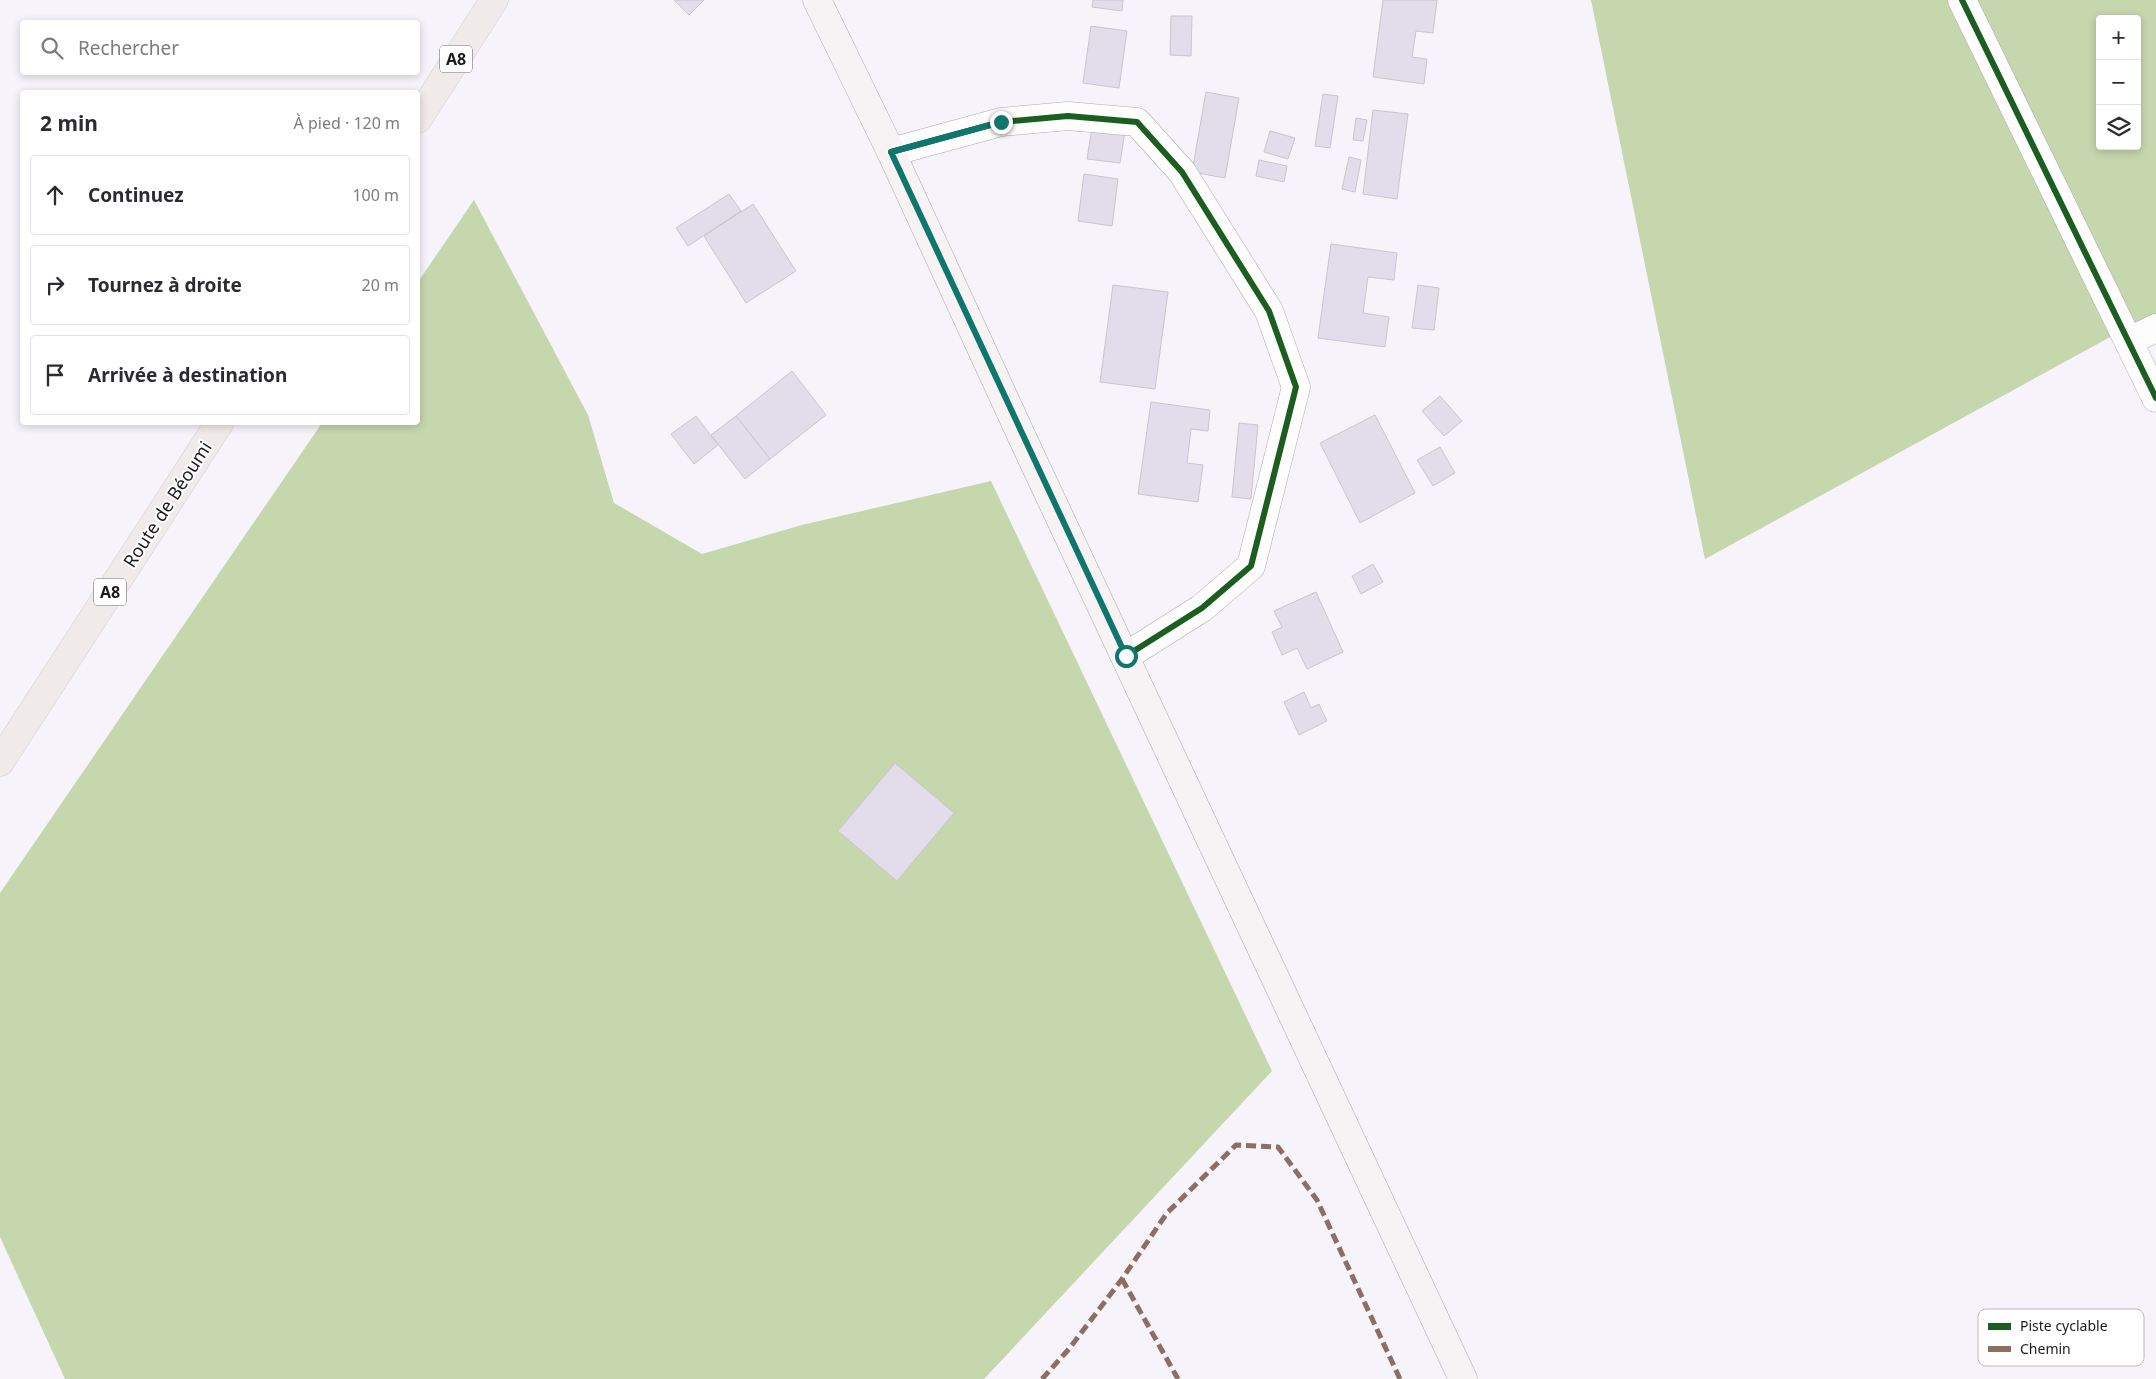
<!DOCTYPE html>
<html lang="fr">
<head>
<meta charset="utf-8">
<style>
  :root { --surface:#fff; --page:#f2f2f3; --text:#2b2b33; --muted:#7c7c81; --line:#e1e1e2 }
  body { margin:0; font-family:"Noto Sans",sans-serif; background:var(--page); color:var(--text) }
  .controls { position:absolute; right:15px; top:15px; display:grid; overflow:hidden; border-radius:5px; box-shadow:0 2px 8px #0003 }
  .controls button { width:45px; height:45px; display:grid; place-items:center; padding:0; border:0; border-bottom:1px solid var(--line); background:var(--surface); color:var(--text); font:25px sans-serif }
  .stop { position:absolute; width:15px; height:15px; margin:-11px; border:4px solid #0f766e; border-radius:50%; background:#fff }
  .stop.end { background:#0f766e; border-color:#fff; box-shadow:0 1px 5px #0008 }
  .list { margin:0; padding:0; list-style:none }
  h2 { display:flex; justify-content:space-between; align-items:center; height:65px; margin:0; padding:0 20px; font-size:21px }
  h2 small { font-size:16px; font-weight:400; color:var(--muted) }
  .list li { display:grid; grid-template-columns:32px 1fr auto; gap:15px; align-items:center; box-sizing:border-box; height:80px; margin:0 10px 10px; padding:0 10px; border:1px solid var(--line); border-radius:5px }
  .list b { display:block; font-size:19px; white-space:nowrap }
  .list em { font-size:16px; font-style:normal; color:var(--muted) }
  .icon { flex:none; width:28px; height:28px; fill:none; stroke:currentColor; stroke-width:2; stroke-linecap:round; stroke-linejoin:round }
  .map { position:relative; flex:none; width:2156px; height:1379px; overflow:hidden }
  .search { position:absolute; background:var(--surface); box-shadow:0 2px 8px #0003; left:20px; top:20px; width:400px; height:55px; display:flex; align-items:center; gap:12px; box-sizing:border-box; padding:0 18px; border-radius:5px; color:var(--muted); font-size:19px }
  .panel { position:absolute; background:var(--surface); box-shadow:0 2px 8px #0003; left:20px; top:90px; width:400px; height:335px; border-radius:5px }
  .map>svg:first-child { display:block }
  .forest { fill:#c6d6ad; fill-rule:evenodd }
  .building { fill:#e3dcea; stroke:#c9c6cc }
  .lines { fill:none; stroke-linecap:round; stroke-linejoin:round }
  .minor-casing { stroke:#acaab0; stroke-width:29 }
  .secondary-casing { stroke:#acaab0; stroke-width:29 }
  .primary-casing { stroke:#d3d2d5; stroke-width:29 }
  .minor { stroke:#fefdfe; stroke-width:28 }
  .secondary { stroke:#f7f3f4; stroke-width:28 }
  .primary { stroke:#f1eaeb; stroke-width:28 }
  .quiet { stroke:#8d6e63; stroke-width:5; stroke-dasharray:10 5; stroke-linecap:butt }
  .cycleway-casing { stroke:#fff; stroke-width:9 }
  .cycleway { stroke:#1b5e20; stroke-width:6 }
  .route { stroke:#0f766e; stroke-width:6 }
  .labels { text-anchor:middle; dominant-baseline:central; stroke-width:4; stroke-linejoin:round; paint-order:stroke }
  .shield { fill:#fff; stroke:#605f62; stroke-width:1 }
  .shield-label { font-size:16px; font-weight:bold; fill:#1c1a1f }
  .street-label { font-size:18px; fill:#1c1a1f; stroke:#fff }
  .key { fill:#fff; stroke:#bbbabc; stroke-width:1 }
  .key-label { font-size:14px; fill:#1c1a1f }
</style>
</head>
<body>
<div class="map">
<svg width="2156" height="1379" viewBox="0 0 2156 1379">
  <rect width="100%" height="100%" fill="#f6f3fa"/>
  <g class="forest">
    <path d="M 1591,0 L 2156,0 L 2156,314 L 2123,330 L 1705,559 ZM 2100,19 L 2137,19 L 2137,146 L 2100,146 Z"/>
    <path d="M 474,200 L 588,415 L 614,503 L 702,554 L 802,525 L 991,481 L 1272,1071 L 984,1379 L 65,1379 L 0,1237 L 0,893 L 322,423 L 418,422 L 418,282 Z"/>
  </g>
  <g class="building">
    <path d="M 674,0 L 704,0 L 689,15 Z"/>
    <path d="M 1093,0 L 1123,0 L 1122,11 L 1092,7 Z"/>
    <path d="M 1383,0 L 1437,0 L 1433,33 L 1416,31 L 1412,57 L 1427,59 L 1424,84 L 1373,77 Z"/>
    <path d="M 1171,16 L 1192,16 L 1191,56 L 1170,55 Z"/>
    <path d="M 1091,26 L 1127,31 L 1119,88 L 1083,83 Z"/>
    <path d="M 1206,92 L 1239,98 L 1225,178 L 1192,172 Z"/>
    <path d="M 1323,94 L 1338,96 L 1330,148 L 1315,146 Z"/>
    <path d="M 1373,110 L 1408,114 L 1397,199 L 1363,194 Z"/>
    <path d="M 1356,118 L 1367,120 L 1363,141 L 1353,140 Z"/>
    <path d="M 1092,127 L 1125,131 L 1120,163 L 1087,159 Z"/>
    <path d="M 1270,131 L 1295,138 L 1288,159 L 1264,152 Z"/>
    <path d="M 1349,157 L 1361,160 L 1355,192 L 1342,189 Z"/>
    <path d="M 1259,160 L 1287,166 L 1284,182 L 1256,176 Z"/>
    <path d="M 1084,174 L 1118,179 L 1112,226 L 1078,221 Z"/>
    <path d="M 729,194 L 741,211 L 688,246 L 676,228 Z"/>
    <path d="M 753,204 L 796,271 L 746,303 L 704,236 Z"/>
    <path d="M 1331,244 L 1397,253 L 1394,280 L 1368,277 L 1363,313 L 1389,317 L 1385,347 L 1318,338 Z"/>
    <path d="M 1113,285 L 1168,292 L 1155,389 L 1100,382 Z"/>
    <path d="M 1418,285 L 1439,288 L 1434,330 L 1412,328 Z"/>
    <path d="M 792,371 L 826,415 L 770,459 L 736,416 Z"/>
    <path d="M 1440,396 L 1462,421 L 1444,436 L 1422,411 Z"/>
    <path d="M 1151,402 L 1210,410 L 1208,431 L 1191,429 L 1187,463 L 1203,465 L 1198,502 L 1138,494 Z"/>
    <path d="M 1375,415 L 1415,493 L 1360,523 L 1320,443 Z"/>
    <path d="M 696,416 L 718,445 L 694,464 L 671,434 Z"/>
    <path d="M 736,416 L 770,459 L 745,479 L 711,435 Z"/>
    <path d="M 1239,423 L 1258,425 L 1251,499 L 1232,497 Z"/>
    <path d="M 1440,447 L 1455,473 L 1433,486 L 1417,460 Z"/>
    <path d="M 1373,564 L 1383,582 L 1361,594 L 1352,576 Z"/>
    <path d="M 1316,592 L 1343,652 L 1307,669 L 1297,648 L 1282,655 L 1272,632 L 1282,627 L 1274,611 Z"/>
    <path d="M 1304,692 L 1311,708 L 1319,704 L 1327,721 L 1299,735 L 1284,702 Z"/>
    <path d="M 895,763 L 954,813 L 897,881 L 838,831 Z"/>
  </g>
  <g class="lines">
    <defs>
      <g id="minor">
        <path d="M 1962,0 L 2156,398"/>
        <path d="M 891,152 L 1001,122 L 1068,116 L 1137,122 L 1182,172 L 1269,311 L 1296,387 L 1251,566 L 1202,608 L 1126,656"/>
        <path d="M 2129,341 L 2156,328"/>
      </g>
      <path id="secondary" d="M 817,0 L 891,152 L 1022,437 L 1463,1379"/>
      <g id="primary">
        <path d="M 418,119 L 494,0"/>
        <path d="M 0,762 L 220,422"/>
      </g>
    </defs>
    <use href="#minor" class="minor-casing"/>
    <use href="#secondary" class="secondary-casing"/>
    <use href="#primary" class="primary-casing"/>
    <use href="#minor" class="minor"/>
    <use href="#secondary" class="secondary"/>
    <use href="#primary" class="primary"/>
    <g class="quiet">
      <path d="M 1122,1279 L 1178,1379"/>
      <path d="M 1042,1379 L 1069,1349 L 1122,1279 L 1167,1213 L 1236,1145 L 1278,1147 L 1317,1200 L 1400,1379"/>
    </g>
    <defs>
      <g id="cycleway">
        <path d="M 1962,0 L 2156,398"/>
        <path d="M 891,152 L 1001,122 L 1068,116 L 1137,122 L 1182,172 L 1269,311 L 1296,387 L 1251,566 L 1202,608 L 1126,656"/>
      </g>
    </defs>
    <use href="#cycleway" class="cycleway-casing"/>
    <use href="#cycleway" class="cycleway"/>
  </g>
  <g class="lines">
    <path class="route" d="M 1001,122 L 891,152 L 1126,656"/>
  </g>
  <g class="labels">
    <g class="shield">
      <rect x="440" y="45.5" width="32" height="27" rx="4"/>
      <rect x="94" y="578.5" width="32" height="27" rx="4"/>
    </g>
    <g class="shield-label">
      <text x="456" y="59">A8</text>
      <text x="110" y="592">A8</text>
    </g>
    <g class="street-label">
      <text transform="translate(167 504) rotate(-57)">Route de Béoumi</text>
    </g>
  </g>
  <rect x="1978" y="1309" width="166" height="57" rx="8" class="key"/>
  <rect x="1988" y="1323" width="23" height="7" fill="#1b5e20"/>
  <rect x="1988" y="1346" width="23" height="6" fill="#8d6e63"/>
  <g class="key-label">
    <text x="2020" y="1331">Piste cyclable</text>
    <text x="2020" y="1354">Chemin</text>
  </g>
</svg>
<div class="controls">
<button>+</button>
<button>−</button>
<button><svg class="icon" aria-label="layers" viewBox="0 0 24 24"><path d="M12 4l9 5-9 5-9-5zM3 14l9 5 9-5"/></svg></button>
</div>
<div class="stop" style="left:1126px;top:656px"></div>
<div class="stop end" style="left:1001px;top:122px"></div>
<div class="search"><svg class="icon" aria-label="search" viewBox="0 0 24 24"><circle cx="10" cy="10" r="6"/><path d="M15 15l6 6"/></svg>Rechercher</div>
<section class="panel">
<h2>2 min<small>À pied · 120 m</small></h2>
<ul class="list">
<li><svg class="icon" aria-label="ahead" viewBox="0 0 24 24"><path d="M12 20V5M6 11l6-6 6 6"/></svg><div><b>Continuez</b></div><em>100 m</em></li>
<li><svg class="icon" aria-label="right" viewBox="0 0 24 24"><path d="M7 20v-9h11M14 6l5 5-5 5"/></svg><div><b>Tournez à droite</b></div><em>20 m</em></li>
<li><svg class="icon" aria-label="arrive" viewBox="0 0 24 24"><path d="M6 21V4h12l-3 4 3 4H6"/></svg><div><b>Arrivée à destination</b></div></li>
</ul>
</section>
</div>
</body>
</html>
